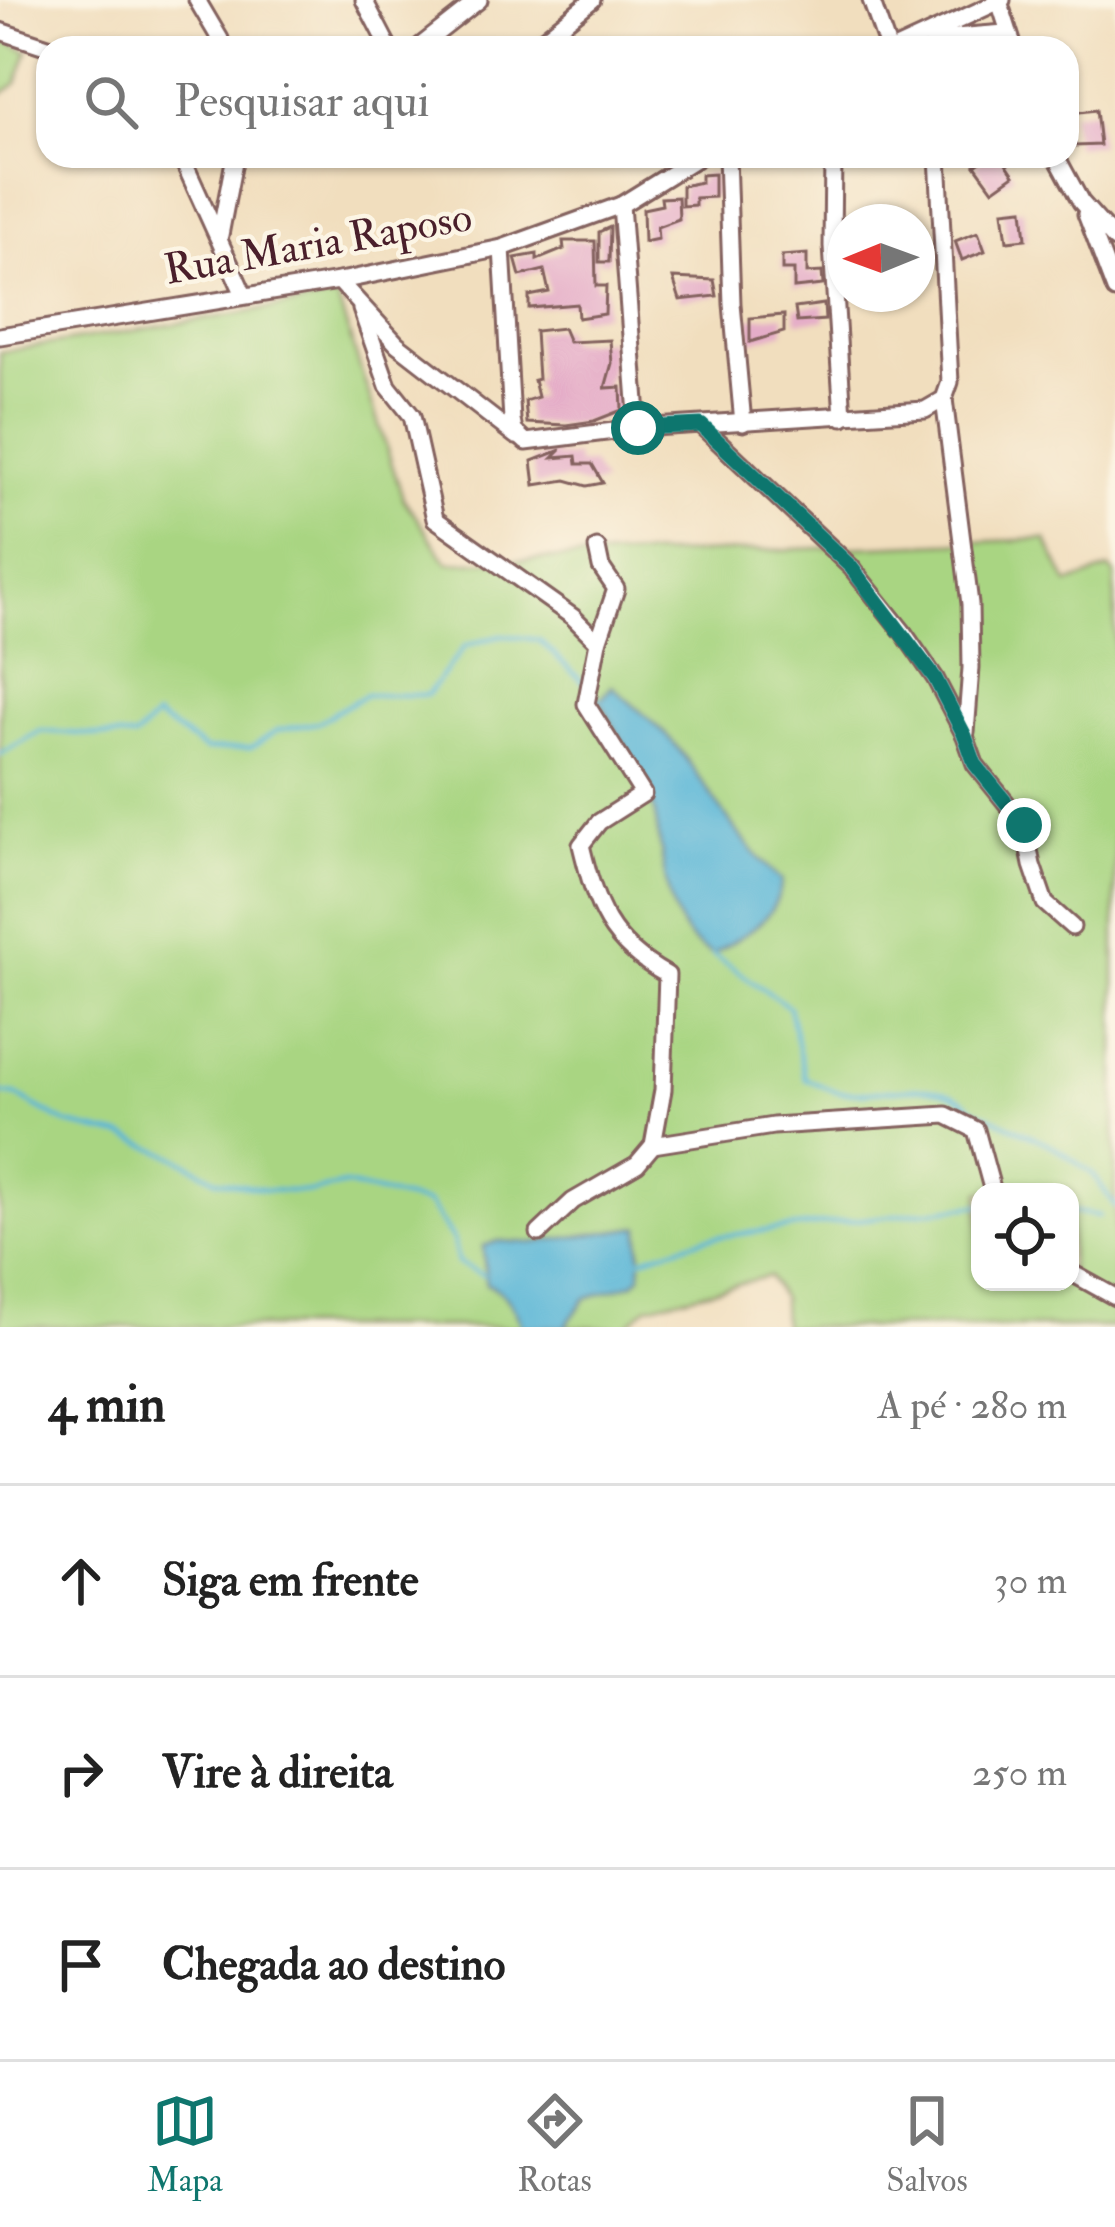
<!DOCTYPE html>
<html lang="pt">
<head>
<meta charset="utf-8">
<style>
  :root { --surface:#fff; --page:#f6f6f6; --text:#222; --muted:#767676; --line:#e0e0e0; --accent:#0f766e }
  body { margin:0; font-family:"IM FELL Double Pica",serif; background:var(--page); color:var(--text) }
  .controls { position:absolute; right:36px; bottom:36px; display:grid; overflow:hidden; border-radius:24px; box-shadow:0 3px 9px #0004 }
  .controls button { width:108px; height:108px; display:grid; place-items:center; padding:0; border:0; border-bottom:3px solid var(--line); background:var(--surface); color:var(--text); font:60px sans-serif }
  .compass { position:absolute; left:827px; top:204px; width:108px; height:108px; border-radius:50%; background:var(--surface); box-shadow:0 3px 9px #0004; rotate:269deg }
  .stop { position:absolute; width:36px; height:36px; margin:-27px; border:9px solid #0f766e; border-radius:50%; background:#fff }
  .stop.end { background:#0f766e; border-color:#fff; box-shadow:0 3px 12px #0008 }
  .list { margin:0; padding:0; list-style:none }
  h2 { display:flex; justify-content:space-between; align-items:center; height:156px; margin:0; padding:0 48px; font-size:51px }
  h2 small { font-size:39px; font-weight:400; color:var(--muted) }
  .list li { display:grid; grid-template-columns:78px 1fr auto; gap:36px; align-items:center; box-sizing:border-box; height:192px; padding:0 48px; border-top:3px solid var(--line) }
  .list b { display:block; font-size:45px; white-space:nowrap }
  .list em { font-size:39px; font-style:normal; color:var(--muted) }
  .icon { flex:none; width:66px; height:66px; fill:none; stroke:currentColor; stroke-width:2; stroke-linecap:round; stroke-linejoin:round }
  .map { position:relative; flex:none; width:1115px; height:1327px; overflow:hidden }
  .search { position:absolute; background:var(--surface); box-shadow:0 3px 9px #0004; left:36px; right:36px; top:36px; height:132px; display:flex; align-items:center; gap:30px; box-sizing:border-box; padding:0 42px; border-radius:36px; color:var(--muted); font-size:45px }
  .sheet { height:732px; background:var(--surface) }
  nav { display:flex; justify-content:space-around; align-items:center; box-sizing:border-box; height:168px; border-top:3px solid var(--line); background:var(--surface); font-size:33px; color:var(--muted) }
  nav a { display:grid; justify-items:center; gap:6px }
  nav .on { color:var(--accent) }
  .map>svg:first-child { display:block }
  .green { fill:#a9d582; stroke:#7a7a56; stroke-width:3; fill-rule:evenodd }
  .water { fill:#59b6d7; stroke:#526a81; stroke-width:3 }
  .lines { fill:none; stroke-linecap:round; stroke-linejoin:round }
  .stream { stroke:#59b6d7; stroke-width:4.5 }
  .building { fill:#e5adc8 }
  .street-casing { stroke:#84625e; stroke-width:21 }
  .street { stroke:#fff; stroke-width:15 }
  .route { stroke:#0f766e; stroke-width:15 }
  .labels { text-anchor:middle; dominant-baseline:central; stroke-width:9; stroke-linejoin:round; paint-order:stroke }
  .street-label { font-size:42px; fill:#4a1f2b; stroke:#fcf5e5 }
</style>
</head>
<body>
<div class="map">
<svg width="1115" height="1327" viewBox="0 0 1115 1327">
  <rect width="100%" height="100%" fill="#fcf5e5"/>
  <filter id="ink" filterUnits="userSpaceOnUse"><feTurbulence type="fractalNoise" baseFrequency=".00833" numOctaves="2"/><feDisplacementMap in="SourceGraphic" scale="24" xChannelSelector="R" yChannelSelector="G"/><feConvolveMatrix kernelMatrix="1 2 1 2 8 2 1 2 1" color-interpolation-filters="sRGB"/></filter>
  <filter id="wash" filterUnits="userSpaceOnUse"><feTurbulence type="fractalNoise" baseFrequency=".004" numOctaves="4" result="noise"/><feDisplacementMap in="SourceGraphic" scale="48" xChannelSelector="R" yChannelSelector="G"/><feGaussianBlur stdDeviation="2.7" result="paint"/><feColorMatrix in="noise" values="0 0 0 0 0 0 0 0 0 0 0 0 0 0 0 0 0 1.4 0 .05"/><feComposite in="paint" operator="in"/></filter>
  <g filter="url(#wash)">
    <rect width="100%" height="100%" fill="#f1debe"/>
    <g class="green">
      <path d="M 0,39 L 28,51 L 17,83 L 0,96 Z"/>
      <path d="M 337,298 L 403,498 L 448,563 L 1046,539 L 1068,584 L 1109,569 L 1115,575 L 1115,1327 L 783,1327 L 782,1299 L 769,1276 L 648,1306 L 625,1327 L 0,1327 L 0,352 ZM 980,1192 L 1070,1192 L 1070,1282 L 980,1282 Z"/>
    </g>
    <g class="water">
      <path d="M 612,686 C 634,707 663,728 681,752 C 712,794 742,847 782,880 C 777,921 745,933 713,954 C 656,934 667,838 649,793 C 636,762 616,731 600,701 Z"/>
      <path d="M 640,1227 L 641,1276 L 634,1283 L 586,1298 L 565,1327 L 523,1327 C 516,1310 504,1289 486,1284 L 483,1246 L 499,1241 L 532,1243 Z"/>
    </g>
    <g class="lines">
      <g class="stream">
        <path d="M 592,691 L 600,701"/>
        <path d="M 0,754 L 41,731 L 135,738 L 156,717 L 206,750 L 251,748 L 278,730 L 317,723 L 365,695 L 427,695 L 465,646 L 502,635 L 539,640 L 584,683"/>
        <path d="M 713,954 L 789,1007 L 805,1078 C 817,1083 830,1091 842,1092 C 887,1097 937,1072 974,1109 L 1053,1146 L 1093,1174 L 1115,1206"/>
        <path d="M 0,1093 L 15,1095 L 68,1124 L 126,1137 L 178,1158 L 217,1180 L 266,1190 L 309,1192 L 345,1185 L 429,1204 L 453,1240 L 458,1263 L 483,1275"/>
        <path d="M 1070,1211 L 1099,1216"/>
        <path d="M 640,1259 L 706,1238 L 980,1205"/>
      </g>
    </g>
    <g id="blocks">
      <g class="building">
        <path d="M 1096,110 L 1100,145 L 1075,146 L 1071,113 Z"/>
        <path d="M 988,156 L 1001,156 L 1014,175 L 993,190 L 975,165 Z"/>
        <path d="M 714,174 L 714,197 L 695,198 L 695,205 L 682,206 L 682,186 L 701,182 L 701,175 Z"/>
        <path d="M 678,197 L 679,219 L 657,227 L 658,239 L 644,242 L 643,209 L 662,205 L 661,198 Z"/>
        <path d="M 1023,209 L 1026,239 L 1007,241 L 1003,211 Z"/>
        <path d="M 610,227 L 609,262 L 599,262 L 599,232 Z"/>
        <path d="M 978,232 L 985,251 L 962,260 L 955,241 Z"/>
        <path d="M 563,241 L 595,241 L 596,286 L 606,286 L 605,314 L 578,318 L 577,304 L 529,308 L 529,296 L 549,292 L 544,270 L 520,276 L 515,258 L 537,254 L 537,260 L 564,249 Z"/>
        <path d="M 807,254 L 807,273 L 822,272 L 823,285 L 794,288 L 794,270 L 782,270 L 782,256 Z"/>
        <path d="M 673,278 L 714,280 L 717,296 L 680,300 Z"/>
        <path d="M 824,304 L 825,320 L 797,322 L 795,308 Z"/>
        <path d="M 784,315 L 784,332 L 750,342 L 750,318 Z"/>
        <path d="M 563,328 L 569,342 L 610,340 L 612,363 L 605,388 L 621,387 L 622,410 L 594,421 L 566,425 L 527,423 L 525,401 L 538,397 L 534,380 L 538,379 L 535,331 Z"/>
        <path d="M 561,450 L 553,458 L 576,456 L 577,464 L 592,464 L 603,483 L 587,486 L 566,480 L 535,485 L 532,461 Z"/>
      </g>
    </g>
  </g>
  <g filter="url(#ink)">
    <use href="#blocks" fill-opacity="0" stroke="#84625e" stroke-width="3"/>
    <g class="lines">
      <defs>
        <g id="street">
          <path d="M 197,0 L 220,39 L 222,48"/>
          <path d="M 364,0 L 389,48"/>
          <path d="M 871,0 L 888,48"/>
          <path d="M 999,1 L 1014,48"/>
          <path d="M 0,31 L 51,48"/>
          <path d="M 931,39 L 1005,33"/>
          <path d="M 418,48 L 479,0"/>
          <path d="M 532,48 L 592,0"/>
          <path d="M 898,48 L 1002,0"/>
          <path d="M 181,156 L 244,295"/>
          <path d="M 727,156 L 732,304 L 743,423"/>
          <path d="M 833,156 L 832,246 L 843,417"/>
          <path d="M 1056,156 L 1081,202 L 1115,240"/>
          <path d="M 621,205 L 638,428"/>
          <path d="M 1086,214 L 1115,290"/>
          <path d="M 220,235 L 235,156"/>
          <path d="M 502,248 L 512,420 L 514,431 L 526,442 L 638,428 L 925,410 L 944,399 L 950,382 L 938,156"/>
          <path d="M 339,281 L 397,344 L 516,436"/>
          <path d="M 361,309 L 388,386 L 412,416 L 435,519 L 573,617 L 598,642 L 586,704 L 643,794 L 599,822 L 581,845 C 596,907 609,943 667,975 L 663,1090 L 653,1145 L 637,1164 L 573,1201 L 539,1233"/>
          <path d="M 0,336 L 345,280 L 502,248 L 621,205 L 700,156"/>
          <path d="M 944,399 L 970,604 L 971,668 L 966,733"/>
          <path d="M 701,425 L 851,567 L 903,632 L 935,678 L 965,736 L 975,764 L 1024,825 L 1032,865 L 1045,903 L 1072,927"/>
          <path d="M 597,548 L 601,567 L 616,589 L 598,642"/>
          <path d="M 653,1145 L 773,1126 L 946,1115 L 976,1130 L 993,1192"/>
          <path d="M 1070,1272 L 1115,1297"/>
        </g>
      </defs>
      <use href="#street" class="street-casing"/>
      <use href="#street" class="street"/>
    </g>
  </g>
  <g class="lines" filter="url(#ink)">
    <path class="route" d="M 638,428 L 701,425 L 851,567 L 935,678 L 965,736 L 975,764 L 1024,825"/>
  </g>
  <g class="labels">
    <g class="street-label">
      <text transform="translate(318 244) rotate(-10)">Rua Maria Raposo</text>
    </g>
  </g>
</svg>
<div class="controls">
<button><svg class="icon" aria-label="locate" viewBox="0 0 24 24"><circle cx="12" cy="12" r="6"/><path d="M12 2v4M12 18v4M2 12h4M18 12h4"/></svg></button>
</div>
<svg class="compass" viewBox="-18 -18 36 36"><path d="M0-13l5 13h-10z" fill="#e53935"/><path d="M0 13l5-13h-10z" fill="#767676"/></svg>
<div class="stop" style="left:638px;top:428px"></div>
<div class="stop end" style="left:1024px;top:825px"></div>
<div class="search"><svg class="icon" aria-label="search" viewBox="0 0 24 24"><circle cx="10" cy="10" r="6"/><path d="M15 15l6 6"/></svg>Pesquisar aqui</div>
</div>
<section class="sheet">
<h2>4 min<small>A pé · 280 m</small></h2>
<ul class="list">
<li><svg class="icon" aria-label="ahead" viewBox="0 0 24 24"><path d="M12 20V5M6 11l6-6 6 6"/></svg><div><b>Siga em frente</b></div><em>30 m</em></li>
<li><svg class="icon" aria-label="right" viewBox="0 0 24 24"><path d="M7 20v-9h11M14 6l5 5-5 5"/></svg><div><b>Vire à direita</b></div><em>250 m</em></li>
<li><svg class="icon" aria-label="arrive" viewBox="0 0 24 24"><path d="M6 21V4h12l-3 4 3 4H6"/></svg><div><b>Chegada ao destino</b></div></li>
</ul>
</section>
<nav>
<a class="on"><svg class="icon" aria-label="map" viewBox="0 0 24 24"><path d="M3 6l6-2 6 2 6-2v14l-6 2-6-2-6 2zM9 4v14M15 6v14"/></svg>Mapa</a>
<a><svg class="icon" aria-label="directions" viewBox="0 0 24 24"><path d="M12 3l9 9-9 9-9-9zM9 14v-3h6M13 9l2 2-2 2"/></svg>Rotas</a>
<a><svg class="icon" aria-label="saved" viewBox="0 0 24 24"><path d="M7 4h10v16l-5-4-5 4z"/></svg>Salvos</a>
</nav>
</body>
</html>
